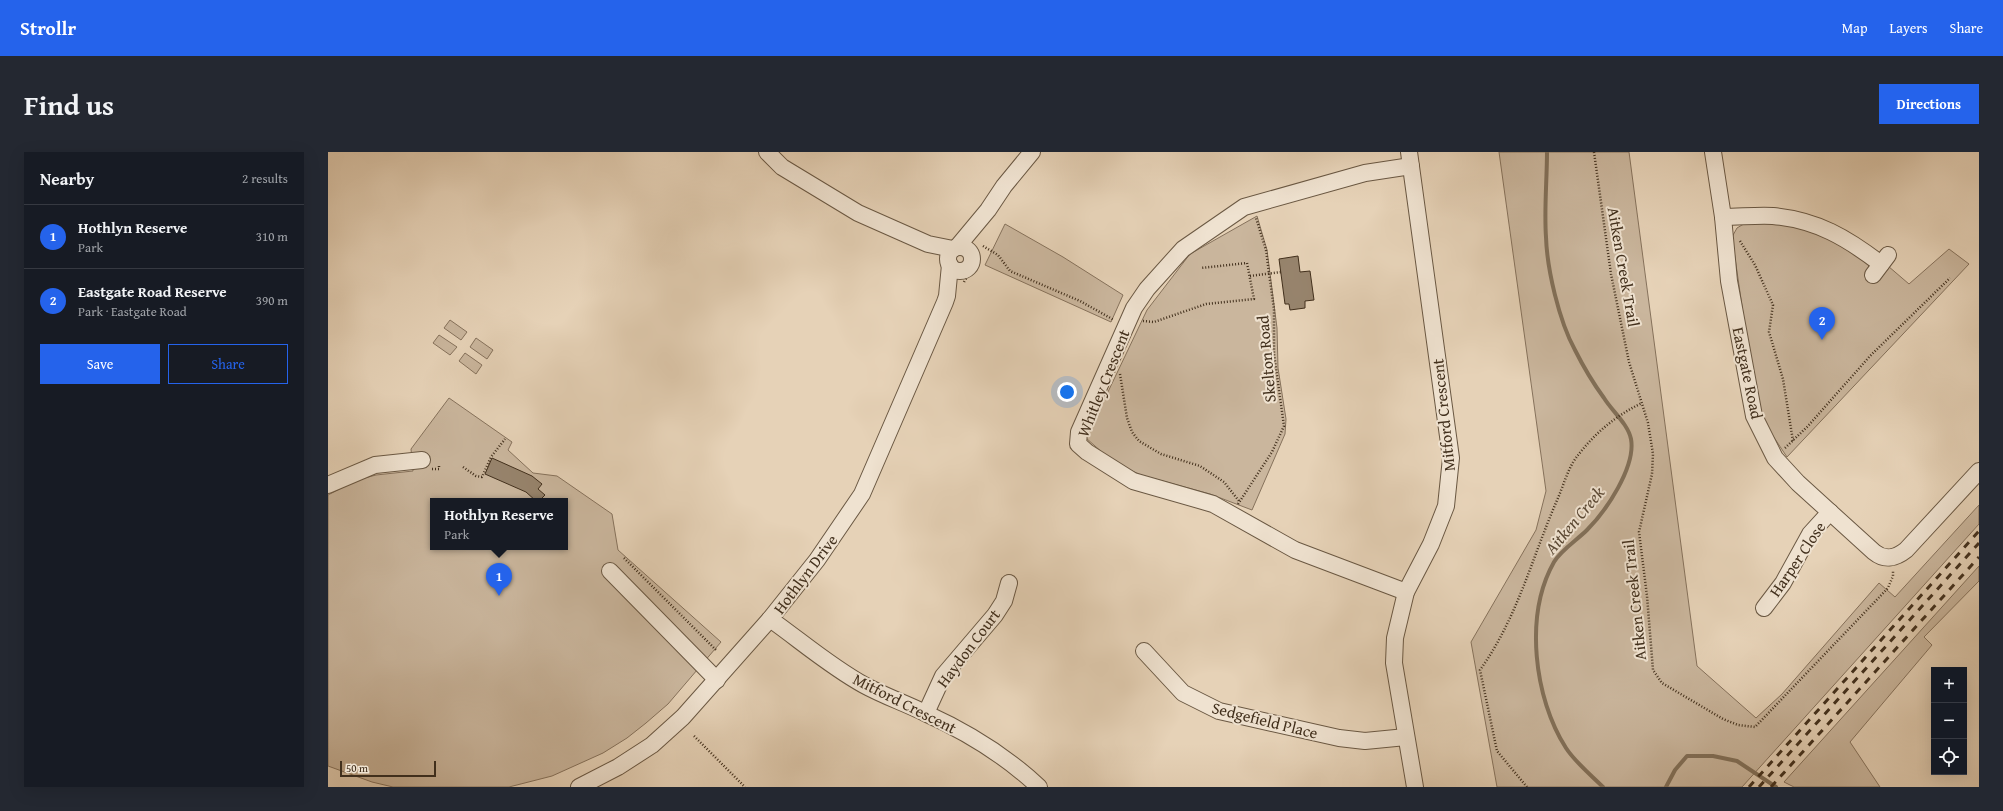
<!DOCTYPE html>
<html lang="en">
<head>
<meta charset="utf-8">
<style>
  :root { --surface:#171b24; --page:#242831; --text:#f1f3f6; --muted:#9ea1a6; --line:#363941; --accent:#2563eb }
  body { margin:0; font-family:"Gentium Book Plus",serif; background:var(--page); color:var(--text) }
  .controls { position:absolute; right:12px; bottom:12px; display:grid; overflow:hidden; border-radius:0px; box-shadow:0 4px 16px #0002 }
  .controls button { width:36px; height:36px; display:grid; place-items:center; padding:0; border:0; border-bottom:1px solid var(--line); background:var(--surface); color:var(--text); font:20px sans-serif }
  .scale { position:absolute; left:12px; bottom:10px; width:96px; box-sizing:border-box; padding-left:4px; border:2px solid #412f1c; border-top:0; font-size:11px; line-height:14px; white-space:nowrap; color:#412f1c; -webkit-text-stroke:3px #efe2d0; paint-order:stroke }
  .you { position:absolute; left:739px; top:240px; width:14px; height:14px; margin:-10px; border:3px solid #fff; border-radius:50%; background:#1a73e8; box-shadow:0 0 0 6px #1a73e833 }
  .badge { display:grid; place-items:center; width:26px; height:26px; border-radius:50%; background:var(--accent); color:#fff; font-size:13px; font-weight:700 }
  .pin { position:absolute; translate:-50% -33px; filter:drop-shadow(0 1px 2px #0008) }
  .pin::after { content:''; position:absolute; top:21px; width:14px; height:12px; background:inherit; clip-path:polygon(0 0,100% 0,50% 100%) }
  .popup { position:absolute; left:102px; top:346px; width:138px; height:52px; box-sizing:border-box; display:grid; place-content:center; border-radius:0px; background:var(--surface); filter:drop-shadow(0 1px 3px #0005); font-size:13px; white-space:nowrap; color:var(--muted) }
  .popup b { font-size:15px; color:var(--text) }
  .popup::after { content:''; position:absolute; left:50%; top:100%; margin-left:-8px; border:8px solid transparent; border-top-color:var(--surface) }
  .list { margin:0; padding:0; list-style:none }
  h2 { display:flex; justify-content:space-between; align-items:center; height:52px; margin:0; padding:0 16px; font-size:17px }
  h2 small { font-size:13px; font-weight:400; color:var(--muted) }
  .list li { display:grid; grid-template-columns:26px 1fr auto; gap:12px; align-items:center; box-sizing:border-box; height:64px; padding:0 16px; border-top:1px solid var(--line) }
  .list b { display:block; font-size:15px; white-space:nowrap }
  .list p { margin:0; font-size:13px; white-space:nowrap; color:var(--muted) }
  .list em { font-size:13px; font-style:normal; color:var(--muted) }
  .actions { display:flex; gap:8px; padding:12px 16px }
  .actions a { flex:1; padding:9px 0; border:1px solid var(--accent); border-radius:0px; text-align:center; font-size:14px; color:var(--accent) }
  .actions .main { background:var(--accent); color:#fff }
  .icon { flex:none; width:22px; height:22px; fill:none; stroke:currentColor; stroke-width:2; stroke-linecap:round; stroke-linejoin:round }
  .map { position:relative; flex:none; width:1651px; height:635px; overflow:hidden; border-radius:0px }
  header { display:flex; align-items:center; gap:24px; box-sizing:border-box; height:56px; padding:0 20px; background:var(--accent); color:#fff }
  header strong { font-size:19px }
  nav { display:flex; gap:22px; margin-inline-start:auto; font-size:14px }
  .intro { display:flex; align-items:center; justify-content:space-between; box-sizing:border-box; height:96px; padding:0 24px }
  h1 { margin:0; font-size:28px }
  .button { padding:10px 18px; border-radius:0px; background:var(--accent); color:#fff; font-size:14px; font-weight:700 }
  main { display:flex; gap:24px; padding:0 24px }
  aside { flex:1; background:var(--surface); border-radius:0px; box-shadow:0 4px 16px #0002 }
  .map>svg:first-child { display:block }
  .green { fill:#cab69d; stroke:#86725c; fill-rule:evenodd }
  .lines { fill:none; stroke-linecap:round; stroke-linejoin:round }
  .stream { stroke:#827059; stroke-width:4 }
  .building { fill:#97846d; stroke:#412f1c }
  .minor-casing { stroke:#6a5843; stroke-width:18 }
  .path { stroke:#412f1c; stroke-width:2.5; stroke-dasharray:1 2; stroke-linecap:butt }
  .minor { stroke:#efe2d0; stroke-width:16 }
  .rail { stroke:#412f1c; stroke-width:3; stroke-dasharray:7 7; stroke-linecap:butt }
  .labels { text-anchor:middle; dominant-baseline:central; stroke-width:4; stroke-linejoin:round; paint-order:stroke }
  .street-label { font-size:16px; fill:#412f1c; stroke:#efe2d0 }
  .water-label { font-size:17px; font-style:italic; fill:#5c4a36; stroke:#efe2d0 }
</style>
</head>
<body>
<header>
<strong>Strollr</strong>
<nav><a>Map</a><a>Layers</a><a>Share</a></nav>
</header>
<div class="intro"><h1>Find us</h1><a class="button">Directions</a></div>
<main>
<aside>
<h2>Nearby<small>2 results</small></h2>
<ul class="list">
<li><span class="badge">1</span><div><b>Hothlyn Reserve</b><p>Park</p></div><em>310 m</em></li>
<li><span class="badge">2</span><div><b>Eastgate Road Reserve</b><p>Park · Eastgate Road</p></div><em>390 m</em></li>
</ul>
<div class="actions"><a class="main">Save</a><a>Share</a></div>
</aside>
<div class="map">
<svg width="1651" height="635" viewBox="0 0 1651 635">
  <rect width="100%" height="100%" fill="#e6d2b7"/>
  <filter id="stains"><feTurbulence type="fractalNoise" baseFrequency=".005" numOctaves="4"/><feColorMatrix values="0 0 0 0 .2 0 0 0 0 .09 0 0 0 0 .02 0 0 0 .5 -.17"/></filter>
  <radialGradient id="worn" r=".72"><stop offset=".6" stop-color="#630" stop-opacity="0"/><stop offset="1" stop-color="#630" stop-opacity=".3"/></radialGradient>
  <g class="green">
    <path d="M 1171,0 L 1301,0 L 1369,514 L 1428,566 L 1454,542 L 1551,431 L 1567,445 L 1651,353 L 1651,372 L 1414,635 L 1169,635 L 1143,490 L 1208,378 L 1218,339 Z"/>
    <path d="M 929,64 L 939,98 L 949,176 L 950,216 L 958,267 L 957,282 L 924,358 L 882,342 L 813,323 L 785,310 L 758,286 L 819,158 L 862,102 Z"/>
    <path d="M 1419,70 L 1449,70 L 1499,83 L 1541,113 L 1540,123 L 1560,114 L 1581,132 L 1621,97 L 1641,112 L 1459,305 L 1435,269 L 1427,244 L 1404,85 L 1409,76 Z"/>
    <path d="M 677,72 L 735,105 L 795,143 L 783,170 L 657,113 Z"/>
    <path d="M 122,168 L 139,180 L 133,188 L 116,176 Z"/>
    <path d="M 111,183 L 129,195 L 122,203 L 105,191 Z"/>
    <path d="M 148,186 L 165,198 L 159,207 L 142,195 Z"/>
    <path d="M 137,201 L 154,213 L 148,222 L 131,209 Z"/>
    <path d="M 121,246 L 184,290 L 180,298 L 205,321 L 229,324 L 284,362 L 290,398 L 393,490 L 340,552 L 318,571 L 299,586 L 275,601 L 224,624 L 181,635 L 65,635 L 44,630 L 0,614 L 0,343 L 29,328 L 48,323 L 85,319 L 83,297 ZM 105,349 L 237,349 L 237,395 L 105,395 Z"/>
    <path d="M 1651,414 L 1651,429 L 1596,485 L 1604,493 L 1522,590 L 1552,635 L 1466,635 L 1456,630 Z"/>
  </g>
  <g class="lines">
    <g class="stream">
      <path d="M 1219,0 C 1219,28 1216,57 1218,85 C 1219,117 1231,169 1247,198 C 1255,214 1265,231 1276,246 C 1284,259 1300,272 1303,287 C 1308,315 1278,359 1259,378 C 1249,388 1233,398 1226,410 C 1196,463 1206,546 1238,596 C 1247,610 1263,623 1275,635"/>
      <path d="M 1338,635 L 1347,618 L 1359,604 L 1385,604 L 1409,609 L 1448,635"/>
    </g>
  </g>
  <g class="building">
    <path d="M 970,104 L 972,120 L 982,119 L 986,148 L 977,149 L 977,156 L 962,158 L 961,152 L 957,152 L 951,107 Z"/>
    <path d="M 164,306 L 204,324 L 214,332 L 210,337 L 217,343 L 211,349 L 208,349 L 198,340 L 157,322 Z"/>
  </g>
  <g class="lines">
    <defs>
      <g id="minor">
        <path d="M 439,0 L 454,15 L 530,61 L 600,92 L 625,97"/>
        <path d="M 1081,0 L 1123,306 L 1118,354 L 1103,392 L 1078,440 L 1067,486 L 1066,511 L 1087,635"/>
        <path d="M 1385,0 L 1395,65 L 1401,129 L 1426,264 L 1447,306 L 1470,331 L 1546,400 C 1557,409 1568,406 1578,398 L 1651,319"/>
        <path d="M 1395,65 C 1412,65 1429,63 1445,64 C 1489,68 1519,86 1553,112"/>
        <path d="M 630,94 L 660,58 L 676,34 L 704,0"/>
        <circle cx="632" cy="107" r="12"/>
        <path d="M 1545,123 L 1560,103"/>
        <path d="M 0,333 L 47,313 L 94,308"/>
        <path d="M 282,419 L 389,528"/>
        <path d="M 1078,440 L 967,398 L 885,352 L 805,329 L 759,300 L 750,292 L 751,280 L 806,156 L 819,137 L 855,97 L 916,55 L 1037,21 L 1083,14"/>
        <path d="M 1436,456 L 1455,431 L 1482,382 L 1502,360"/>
        <path d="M 442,467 C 473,489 503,515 536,533 C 556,544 577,551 597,561 C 639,580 678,604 711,635"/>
        <path d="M 816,499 L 855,541 L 891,559 L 1011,586 L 1037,589 L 1078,585"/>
        <path d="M 598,561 L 615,524 L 667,463 L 676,449 L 681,431"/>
        <path d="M 251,635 L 290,615 L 324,593 L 355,565 L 442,467 L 489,408 L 534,342 L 617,150 L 619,144 L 622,113"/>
      </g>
    </defs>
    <use href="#minor" class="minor-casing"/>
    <g class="path">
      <path d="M 1266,0 L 1283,122 L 1301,210 L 1320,271 L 1325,302 L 1324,322 L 1311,380 L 1319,444 L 1325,518 L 1334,531 L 1395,567 L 1410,573 L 1427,575 L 1560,436 L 1565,424 L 1565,419"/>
      <path d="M 1412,89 L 1427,113 L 1445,153 L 1441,180 L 1455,227 L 1465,289"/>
      <path d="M 655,94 L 670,103 L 682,119 L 752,149 L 786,168"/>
      <path d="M 922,124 L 953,120"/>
      <path d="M 636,130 C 644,114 657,116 646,94"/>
      <path d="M 815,169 L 826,170 L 878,152 L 926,147 L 919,111 L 873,116"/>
      <path d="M 792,222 L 799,266 L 804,280 L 811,289 L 833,302 L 872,314 L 896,330 L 911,349"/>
      <path d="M 1457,296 L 1480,274 L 1542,204 L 1622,126"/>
      <path d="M 135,315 L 148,324 L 154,325 L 163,305 L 177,287"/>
      <path d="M 104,317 L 111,317 L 111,312"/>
      <path d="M 910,352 L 944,300 L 956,274 L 946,202 L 946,157 L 941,121 L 938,98 L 928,66"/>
      <path d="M 296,406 L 388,498"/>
      <path d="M 366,584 L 417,635"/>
      <path d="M 1199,635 L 1169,599 L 1152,518 C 1190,465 1204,405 1230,346 C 1236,332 1241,313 1251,302 C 1268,280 1289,263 1314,251"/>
    </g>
    <use href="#minor" class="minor"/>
    <g class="rail">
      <path d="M 1421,635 L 1651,379"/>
      <path d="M 1431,635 L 1651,391"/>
      <path d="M 1443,635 L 1651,405"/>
    </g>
  </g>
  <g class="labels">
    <g class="street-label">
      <text transform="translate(1296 115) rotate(80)">Aitken Creek Trail</text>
      <text transform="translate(938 207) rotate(-95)">Skelton Road</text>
      <text transform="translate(1420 221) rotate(78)">Eastgate Road</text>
      <text transform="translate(775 231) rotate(-68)">Whitley Crescent</text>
      <text transform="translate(1115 263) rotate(-96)">Mitford Crescent</text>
      <text transform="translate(1469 407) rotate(-56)">Harper Close</text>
      <text transform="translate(477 422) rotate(-53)">Hothlyn Drive</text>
      <text transform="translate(1306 448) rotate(-96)">Aitken Creek Trail</text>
      <text transform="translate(640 496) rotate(-53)">Haydon Court</text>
      <text transform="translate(577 551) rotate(27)">Mitford Crescent</text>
      <text transform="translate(937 568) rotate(14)">Sedgefield Place</text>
    </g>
    <g class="water-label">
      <text transform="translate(1246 368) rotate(-50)">Aitken Creek</text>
    </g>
  </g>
  <rect width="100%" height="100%" filter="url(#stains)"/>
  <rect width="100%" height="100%" fill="url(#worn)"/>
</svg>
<div class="controls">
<button>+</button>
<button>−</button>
<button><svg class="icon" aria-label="locate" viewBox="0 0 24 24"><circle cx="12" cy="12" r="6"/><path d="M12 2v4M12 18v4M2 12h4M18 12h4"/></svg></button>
</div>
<div class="scale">50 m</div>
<div class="you"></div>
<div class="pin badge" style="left:171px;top:444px">1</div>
<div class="popup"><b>Hothlyn Reserve</b>Park</div>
<div class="pin badge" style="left:1494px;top:188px">2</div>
</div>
</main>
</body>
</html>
